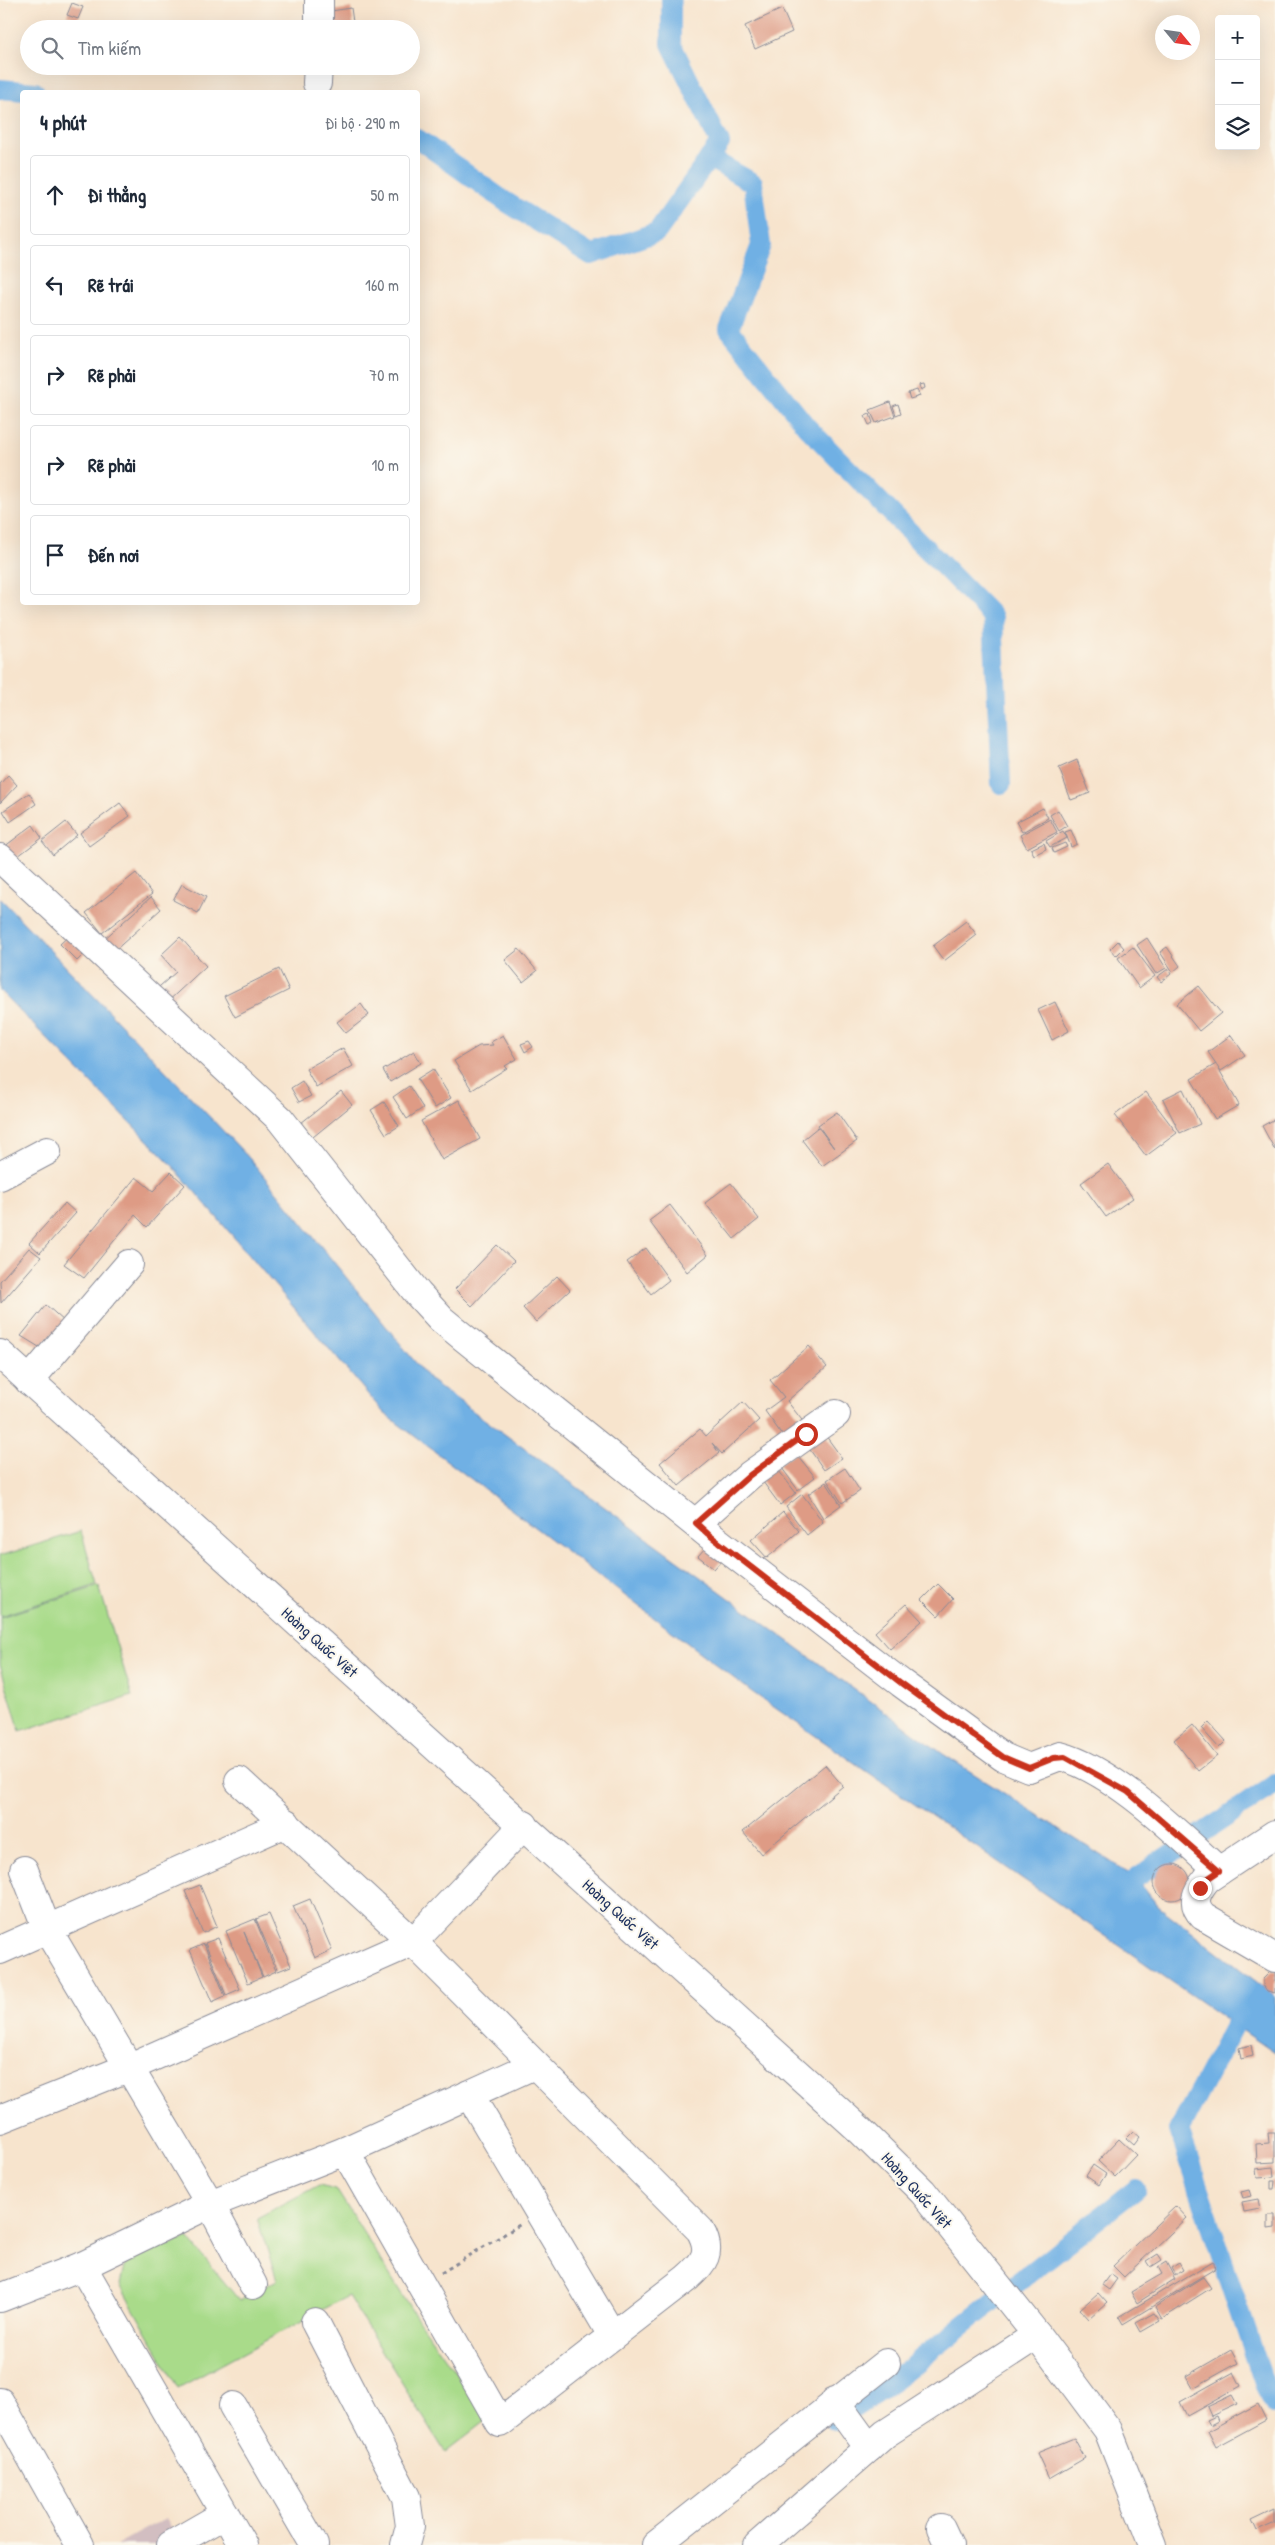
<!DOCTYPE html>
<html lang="vi">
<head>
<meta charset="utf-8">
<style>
  :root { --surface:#fff; --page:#f6f6f7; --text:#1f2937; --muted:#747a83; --line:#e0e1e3 }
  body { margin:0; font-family:"Patrick Hand",sans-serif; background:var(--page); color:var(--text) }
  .controls { position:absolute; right:15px; top:15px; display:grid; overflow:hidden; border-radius:5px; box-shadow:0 5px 20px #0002 }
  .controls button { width:45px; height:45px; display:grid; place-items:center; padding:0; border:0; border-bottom:1px solid var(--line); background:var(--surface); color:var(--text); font:25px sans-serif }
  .compass { position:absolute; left:1155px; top:15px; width:45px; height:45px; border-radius:50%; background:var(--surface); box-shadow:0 5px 20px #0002; rotate:119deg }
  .stop { position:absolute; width:15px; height:15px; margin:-11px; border:4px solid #c8321e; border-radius:50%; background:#fff }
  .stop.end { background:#c8321e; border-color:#fff; box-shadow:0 1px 5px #0008 }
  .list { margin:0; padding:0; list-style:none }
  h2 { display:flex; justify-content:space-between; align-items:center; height:65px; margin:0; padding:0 20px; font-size:21px }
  h2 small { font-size:16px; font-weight:400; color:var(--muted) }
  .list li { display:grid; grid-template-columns:32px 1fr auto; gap:15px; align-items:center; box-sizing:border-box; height:80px; margin:0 10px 10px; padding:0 10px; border:1px solid var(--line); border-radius:5px }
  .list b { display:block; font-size:19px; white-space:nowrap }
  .list em { font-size:16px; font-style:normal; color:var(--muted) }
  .icon { flex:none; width:28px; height:28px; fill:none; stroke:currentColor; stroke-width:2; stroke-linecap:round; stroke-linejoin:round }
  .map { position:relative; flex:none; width:1275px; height:2545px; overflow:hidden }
  .search { position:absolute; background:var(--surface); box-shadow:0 5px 20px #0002; left:20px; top:20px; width:400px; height:55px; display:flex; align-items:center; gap:12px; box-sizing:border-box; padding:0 18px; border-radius:28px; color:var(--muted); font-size:19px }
  .panel { position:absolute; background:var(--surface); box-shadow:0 5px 20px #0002; left:20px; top:90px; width:400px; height:515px; border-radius:5px }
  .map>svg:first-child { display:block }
  .industrial { fill:#d2bec1 }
  .green { fill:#a9db8a; stroke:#628574 }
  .water { fill:#70b0e4; stroke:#4670a1 }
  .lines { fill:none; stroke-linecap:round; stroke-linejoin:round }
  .canal { stroke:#70b0e4; stroke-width:20 }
  .building { fill:#de9b85 }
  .minor-casing { stroke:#898a96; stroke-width:30 }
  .path { stroke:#898a96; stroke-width:3; stroke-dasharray:4 4; stroke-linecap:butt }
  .minor { stroke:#fff; stroke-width:28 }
  .route { stroke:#c8321e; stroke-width:6 }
  .labels { text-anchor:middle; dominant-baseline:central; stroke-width:4; stroke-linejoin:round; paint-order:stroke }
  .street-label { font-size:16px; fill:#1b2f5e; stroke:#fbf7ec }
</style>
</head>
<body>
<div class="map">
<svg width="1275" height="2545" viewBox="0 0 1275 2545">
  <rect width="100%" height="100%" fill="#fbf7ec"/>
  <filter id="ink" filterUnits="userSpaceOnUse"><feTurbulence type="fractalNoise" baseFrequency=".02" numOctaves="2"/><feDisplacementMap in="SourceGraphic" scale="10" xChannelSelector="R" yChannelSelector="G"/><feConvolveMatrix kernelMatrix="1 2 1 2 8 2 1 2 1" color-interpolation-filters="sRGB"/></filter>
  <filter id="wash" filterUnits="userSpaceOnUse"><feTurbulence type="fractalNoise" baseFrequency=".0096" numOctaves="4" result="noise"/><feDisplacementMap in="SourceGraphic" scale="20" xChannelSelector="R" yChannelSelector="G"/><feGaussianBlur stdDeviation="1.12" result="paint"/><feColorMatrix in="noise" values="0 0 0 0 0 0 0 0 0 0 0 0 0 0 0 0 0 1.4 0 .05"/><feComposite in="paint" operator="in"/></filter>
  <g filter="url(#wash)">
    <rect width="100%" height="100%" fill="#f7e4cd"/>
    <path class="industrial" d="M 165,2518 L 181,2545 L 116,2545 Z"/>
    <g class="green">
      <path d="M 81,1531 L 97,1585 L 0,1616 L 0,1556 Z"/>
      <path d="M 99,1586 L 132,1696 L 20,1731 L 0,1665 L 0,1617 Z"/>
      <path d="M 319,2185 L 336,2189 L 416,2317 L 485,2414 L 485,2421 L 445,2452 L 348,2296 L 178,2388 L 120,2285 L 124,2267 L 133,2258 L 188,2238 L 239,2300 L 277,2280 L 257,2218 Z"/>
    </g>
    <path class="water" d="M 0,898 L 249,1158 L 429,1379 L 943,1754 L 1136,1878 L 1158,1906 L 1275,1996 L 1275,2053 L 752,1692 L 384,1413 L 172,1165 L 0,991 Z"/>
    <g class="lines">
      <g class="canal">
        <path d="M 0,89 L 35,92"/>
        <path d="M 418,139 L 503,200 L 591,255 L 657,232 L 720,143 L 671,44 L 671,0"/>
        <path d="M 709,158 L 753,183 L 761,245 L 729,329 L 806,426 L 993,617 L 1001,784"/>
        <path d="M 1136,1878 L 1275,1784"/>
        <path d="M 1234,2026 L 1179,2130 L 1265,2386 L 1275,2404"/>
        <path d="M 835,2421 L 880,2391 L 1136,2189"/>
      </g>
    </g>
    <g id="blocks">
      <g class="building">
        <path d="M 72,3 L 83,7 L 78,19 L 67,15 Z"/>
        <path d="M 351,8 L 354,29 L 321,29 L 318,13 Z"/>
        <path d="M 782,9 L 792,32 L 755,49 L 745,26 Z"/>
        <path d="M 924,384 L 925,388 L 921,390 L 919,385 Z"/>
        <path d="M 917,390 L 920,396 L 910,399 L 908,393 Z"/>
        <path d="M 890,402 L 895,416 L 876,423 L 870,410 Z"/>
        <path d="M 898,404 L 901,413 L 896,415 L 893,406 Z"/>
        <path d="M 870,414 L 873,423 L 869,425 L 865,416 Z"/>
        <path d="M 1077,760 L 1090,793 L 1071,800 L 1059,768 Z"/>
        <path d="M 8,775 L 17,785 L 0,803 L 0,784 Z"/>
        <path d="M 29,793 L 36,804 L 10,822 L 3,811 Z"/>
        <path d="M 120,803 L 130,816 L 89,846 L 80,833 Z"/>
        <path d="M 1043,808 L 1048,818 L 1022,832 L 1016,822 Z"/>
        <path d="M 1058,810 L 1067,826 L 1059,831 L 1050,815 Z"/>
        <path d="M 1050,819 L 1057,832 L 1027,848 L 1020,835 Z"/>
        <path d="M 66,822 L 77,835 L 53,855 L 42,841 Z"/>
        <path d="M 33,825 L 42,838 L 14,859 L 4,847 Z"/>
        <path d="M 1071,830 L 1077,844 L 1071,847 L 1065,832 Z"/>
        <path d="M 1063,831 L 1067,838 L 1050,847 L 1046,841 Z"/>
        <path d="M 1044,843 L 1046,849 L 1034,855 L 1031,849 Z"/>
        <path d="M 1065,843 L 1067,847 L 1054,853 L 1052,848 Z"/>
        <path d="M 136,873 L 152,894 L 102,933 L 86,913 Z"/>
        <path d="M 182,884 L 206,897 L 198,913 L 173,900 Z"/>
        <path d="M 151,897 L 161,909 L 112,953 L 102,941 Z"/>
        <path d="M 966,921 L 977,935 L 944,961 L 933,946 Z"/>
        <path d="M 73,932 L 89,949 L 77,961 L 60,944 Z"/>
        <path d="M 180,937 L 206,966 L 164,1005 L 152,993 L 176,972 L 161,955 Z"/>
        <path d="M 1147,938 L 1166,968 L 1156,974 L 1137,945 Z"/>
        <path d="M 1118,941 L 1124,948 L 1116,956 L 1110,949 Z"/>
        <path d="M 1133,947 L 1155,976 L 1139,988 L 1118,958 Z"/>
        <path d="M 1167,947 L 1180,966 L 1173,972 L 1160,952 Z"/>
        <path d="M 519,949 L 537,971 L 523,982 L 505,960 Z"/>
        <path d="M 279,969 L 289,990 L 235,1017 L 224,996 Z"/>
        <path d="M 1168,969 L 1171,974 L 1161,982 L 1157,977 Z"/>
        <path d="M 1199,986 L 1221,1013 L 1199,1031 L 1177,1004 Z"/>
        <path d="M 1055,1002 L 1069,1031 L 1052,1040 L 1038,1010 Z"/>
        <path d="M 361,1004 L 369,1015 L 346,1033 L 337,1022 Z"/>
        <path d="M 503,1035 L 517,1059 L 505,1066 L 507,1068 L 472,1090 L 454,1061 L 479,1046 L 493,1045 L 491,1042 Z"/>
        <path d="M 1231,1035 L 1245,1055 L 1221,1071 L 1208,1052 Z"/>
        <path d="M 529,1041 L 533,1047 L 525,1052 L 521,1044 Z"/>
        <path d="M 343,1048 L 353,1066 L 316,1087 L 306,1069 Z"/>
        <path d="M 414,1051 L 421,1063 L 390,1082 L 383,1070 Z"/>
        <path d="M 1216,1064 L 1239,1105 L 1215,1119 L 1191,1079 Z"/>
        <path d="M 433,1069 L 451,1098 L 435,1108 L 417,1079 Z"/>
        <path d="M 302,1081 L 311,1096 L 299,1102 L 291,1088 Z"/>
        <path d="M 409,1086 L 423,1108 L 407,1119 L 393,1097 Z"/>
        <path d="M 1183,1089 L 1200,1124 L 1180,1133 L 1163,1099 Z"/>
        <path d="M 341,1091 L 352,1105 L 313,1137 L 301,1123 Z"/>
        <path d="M 1146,1092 L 1177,1133 L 1146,1156 L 1115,1115 Z"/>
        <path d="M 459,1100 L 480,1139 L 442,1160 L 421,1121 Z"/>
        <path d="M 384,1102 L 399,1126 L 386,1134 L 371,1110 Z"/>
        <path d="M 837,1112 L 857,1141 L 822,1166 L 802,1140 L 818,1127 L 834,1148 L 818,1125 Z"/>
        <path d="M 1275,1119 L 1275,1150 L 1262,1126 Z"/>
        <path d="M 1108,1164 L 1133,1198 L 1106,1217 L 1081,1183 Z"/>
        <path d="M 171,1172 L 185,1185 L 147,1227 L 135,1215 L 84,1278 L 64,1264 L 136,1177 L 153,1191 Z"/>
        <path d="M 731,1183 L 759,1219 L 734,1239 L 705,1203 Z"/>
        <path d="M 65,1203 L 76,1213 L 40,1253 L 29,1243 Z"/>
        <path d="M 670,1205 L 708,1255 L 687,1272 L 649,1221 Z"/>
        <path d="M 497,1245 L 514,1261 L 472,1306 L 455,1289 Z"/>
        <path d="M 29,1248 L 41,1257 L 1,1303 L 0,1281 Z"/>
        <path d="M 646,1248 L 669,1280 L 651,1294 L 627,1262 Z"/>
        <path d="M 557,1276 L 570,1290 L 536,1322 L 523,1308 Z"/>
        <path d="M 46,1305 L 65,1322 L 39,1347 L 21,1336 Z"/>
        <path d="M 809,1346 L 827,1367 L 787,1401 L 805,1424 L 785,1439 L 765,1411 L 784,1397 L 770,1380 Z"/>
        <path d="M 743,1402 L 759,1420 L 722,1454 L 712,1443 L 719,1453 L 679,1486 L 660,1463 L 700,1429 L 706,1436 Z"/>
        <path d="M 823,1432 L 842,1458 L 824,1470 L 806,1444 Z"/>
        <path d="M 795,1452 L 815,1477 L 798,1490 L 779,1464 Z"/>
        <path d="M 775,1466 L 796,1493 L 780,1505 L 760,1478 Z"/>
        <path d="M 845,1468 L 860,1491 L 842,1503 L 827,1480 Z"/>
        <path d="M 826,1482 L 841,1505 L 823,1518 L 808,1494 Z"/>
        <path d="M 802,1494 L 823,1522 L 807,1535 L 786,1507 Z"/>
        <path d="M 783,1512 L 799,1531 L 767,1558 L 751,1540 Z"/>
        <path d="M 706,1547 L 722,1560 L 714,1569 L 698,1556 Z"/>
        <path d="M 938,1584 L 953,1599 L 938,1616 L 922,1600 Z"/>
        <path d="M 906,1604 L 922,1621 L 890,1649 L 875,1632 Z"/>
        <path d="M 1208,1721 L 1226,1741 L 1219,1748 L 1201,1728 Z"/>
        <path d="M 1192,1725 L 1217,1756 L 1198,1771 L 1174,1740 Z"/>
        <path d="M 825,1765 L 843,1786 L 761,1854 L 743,1832 Z"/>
        <circle cx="1172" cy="1882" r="18"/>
        <path d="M 200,1885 L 217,1926 L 203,1933 L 185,1891 Z"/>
        <path d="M 310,1899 L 332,1950 L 315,1958 L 293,1906 Z"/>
        <path d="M 269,1914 L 291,1966 L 278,1971 L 256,1919 Z"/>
        <path d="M 255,1919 L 276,1971 L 263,1977 L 244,1932 L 262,1977 L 248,1983 L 226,1931 Z"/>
        <path d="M 218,1938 L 240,1989 L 226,1995 L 205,1943 Z"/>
        <path d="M 204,1944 L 225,1996 L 212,2002 L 190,1950 Z"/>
        <path d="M 1270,1972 L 1275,1972 L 1275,1993 L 1267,1991 L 1263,1985 L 1263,1979 Z"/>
        <path d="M 1251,2045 L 1253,2056 L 1241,2059 L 1239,2048 Z"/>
        <path d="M 1133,2131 L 1140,2137 L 1134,2145 L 1126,2138 Z"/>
        <path d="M 1268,2132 L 1275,2132 L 1275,2162 L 1257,2163 L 1256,2144 L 1269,2143 Z"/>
        <path d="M 1119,2139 L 1136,2155 L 1115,2177 L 1098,2161 Z"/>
        <path d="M 1093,2165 L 1106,2174 L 1099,2185 L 1086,2176 Z"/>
        <path d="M 1273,2167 L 1274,2177 L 1257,2178 L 1256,2169 Z"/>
        <path d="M 1271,2181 L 1275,2181 L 1274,2190 L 1271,2190 Z"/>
        <path d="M 1249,2190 L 1251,2196 L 1243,2198 L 1241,2192 Z"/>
        <path d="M 1258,2199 L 1260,2209 L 1244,2212 L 1242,2202 Z"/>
        <path d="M 1176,2206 L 1187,2218 L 1124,2277 L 1113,2266 Z"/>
        <path d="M 1268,2215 L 1275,2215 L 1275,2228 L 1268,2229 Z"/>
        <path d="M 1158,2254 L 1162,2260 L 1151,2267 L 1147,2261 Z"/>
        <path d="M 1213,2261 L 1216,2268 L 1123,2324 L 1119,2317 Z"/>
        <path d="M 1166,2262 L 1175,2279 L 1137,2303 L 1131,2292 L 1162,2274 L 1158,2267 Z"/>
        <path d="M 1179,2263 L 1183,2270 L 1175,2275 L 1171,2268 Z"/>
        <path d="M 1110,2274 L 1117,2279 L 1109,2290 L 1102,2285 Z"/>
        <path d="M 1203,2277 L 1211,2288 L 1162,2319 L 1155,2307 Z"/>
        <path d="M 1098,2293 L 1107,2303 L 1089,2319 L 1080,2309 Z"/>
        <path d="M 1154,2313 L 1160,2321 L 1141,2332 L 1136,2323 Z"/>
        <path d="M 1231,2350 L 1238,2363 L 1193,2388 L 1186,2376 Z"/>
        <path d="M 1234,2372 L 1241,2386 L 1187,2416 L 1180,2402 Z"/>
        <path d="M 1232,2395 L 1237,2404 L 1211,2416 L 1207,2407 Z"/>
        <path d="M 1258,2404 L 1266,2420 L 1216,2447 L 1208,2431 Z"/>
        <path d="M 1216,2416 L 1218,2421 L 1210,2425 L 1207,2420 Z"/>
        <path d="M 1074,2438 L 1085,2458 L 1049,2479 L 1037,2453 Z"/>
        <path d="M 1275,2509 L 1275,2523 L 1257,2531 L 1252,2520 Z"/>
      </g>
    </g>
  </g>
  <g filter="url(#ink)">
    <use href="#blocks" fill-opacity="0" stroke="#898a96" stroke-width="1"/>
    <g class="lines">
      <defs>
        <g id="minor">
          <path d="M 319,0 L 319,29"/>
          <path d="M 317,83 L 318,66"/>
          <path d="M 0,858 L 280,1119 L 418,1294 L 441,1319 L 463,1337 L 708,1534 L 901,1683 L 1003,1757 L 1029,1768 L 1060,1756 C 1114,1770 1178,1834 1219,1871"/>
          <path d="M 0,1176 L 47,1151"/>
          <path d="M 0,1354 L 861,2131 L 923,2192 L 1037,2335 L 1108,2430 L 1153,2545"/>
          <path d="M 29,1381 L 129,1264"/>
          <path d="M 696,1523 L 750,1475 L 836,1414"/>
          <path d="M 239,1781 L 413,1942 L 700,2230 C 713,2252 704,2263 687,2278 L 500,2423 L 345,2151"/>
          <path d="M 1275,1834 L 1207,1879 C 1197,1891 1190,1903 1203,1916 L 1275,1958"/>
          <path d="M 24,1870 L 47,1929 L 210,2204 L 253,2285"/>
          <path d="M 0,1950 L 286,1823"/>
          <path d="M 469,2094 L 612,2335"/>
          <path d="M 0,2119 L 130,2067 L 413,1942 L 524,1825"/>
          <path d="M 82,2266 L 225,2514"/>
          <path d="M 0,2298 L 82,2266 L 210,2204 L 345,2151 L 534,2065"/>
          <path d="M 315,2322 L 406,2497 L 410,2526 L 405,2545"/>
          <path d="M 835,2401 L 869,2448"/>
          <path d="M 0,2402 L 80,2545"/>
          <path d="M 233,2406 L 314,2545"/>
          <path d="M 941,2528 L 949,2545"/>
          <path d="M 171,2545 L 225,2514 L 243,2545"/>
          <path d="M 656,2545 L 886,2363"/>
          <path d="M 758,2545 L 885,2434 L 1037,2335"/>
        </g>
      </defs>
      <use href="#minor" class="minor-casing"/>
      <path class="path" d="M 441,2273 L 521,2224"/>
      <use href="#minor" class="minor"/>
    </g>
  </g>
  <g class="lines" filter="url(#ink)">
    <path class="route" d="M 806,1434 L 750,1475 L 696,1523 L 708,1534 L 901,1683 L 1003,1757 L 1029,1768 L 1054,1758 L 1065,1757 L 1128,1792 L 1219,1871 L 1207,1879 L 1200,1888"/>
  </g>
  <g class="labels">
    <g class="street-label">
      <text transform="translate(320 1642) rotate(42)">Hoàng Quốc Việt</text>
      <text transform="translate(621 1914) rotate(42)">Hoàng Quốc Việt</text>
      <text transform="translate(917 2190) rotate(48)">Hoàng Quốc Việt</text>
    </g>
  </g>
</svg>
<div class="controls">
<button>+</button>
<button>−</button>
<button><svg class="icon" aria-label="layers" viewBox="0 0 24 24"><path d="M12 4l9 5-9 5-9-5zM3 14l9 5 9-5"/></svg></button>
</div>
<svg class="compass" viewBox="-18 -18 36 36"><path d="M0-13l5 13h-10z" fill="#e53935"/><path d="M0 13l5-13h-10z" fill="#747a83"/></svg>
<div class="stop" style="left:806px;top:1434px"></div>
<div class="stop end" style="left:1200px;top:1888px"></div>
<div class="search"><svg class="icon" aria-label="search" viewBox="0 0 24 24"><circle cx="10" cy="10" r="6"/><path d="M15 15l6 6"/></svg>Tìm kiếm</div>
<section class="panel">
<h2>4 phút<small>Đi bộ · 290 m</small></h2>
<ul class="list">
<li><svg class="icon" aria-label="ahead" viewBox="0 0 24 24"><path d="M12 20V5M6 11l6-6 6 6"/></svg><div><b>Đi thẳng</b></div><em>50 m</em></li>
<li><svg class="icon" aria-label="left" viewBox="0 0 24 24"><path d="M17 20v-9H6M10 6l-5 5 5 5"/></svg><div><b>Rẽ trái</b></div><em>160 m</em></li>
<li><svg class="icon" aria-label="right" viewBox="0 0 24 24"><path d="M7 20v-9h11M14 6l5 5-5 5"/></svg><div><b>Rẽ phải</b></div><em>70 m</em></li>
<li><svg class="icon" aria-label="right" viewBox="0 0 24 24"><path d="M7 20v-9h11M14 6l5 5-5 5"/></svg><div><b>Rẽ phải</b></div><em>10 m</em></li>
<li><svg class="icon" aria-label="arrive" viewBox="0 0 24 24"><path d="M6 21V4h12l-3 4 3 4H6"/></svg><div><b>Đến nơi</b></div></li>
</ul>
</section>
</div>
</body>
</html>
